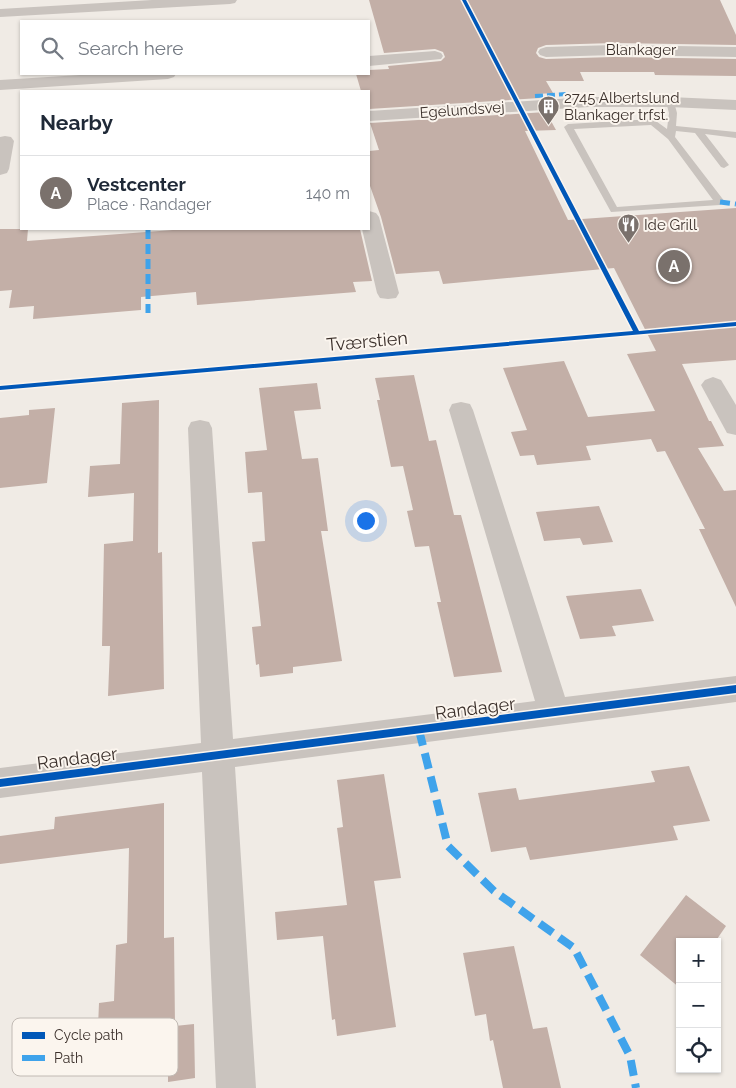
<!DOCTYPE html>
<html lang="en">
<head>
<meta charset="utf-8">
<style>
  :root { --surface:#fff; --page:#f6f6f7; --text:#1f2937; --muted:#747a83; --line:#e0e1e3; --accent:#7a716c }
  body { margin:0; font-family:Raleway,sans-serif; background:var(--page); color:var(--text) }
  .controls { position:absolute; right:15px; bottom:15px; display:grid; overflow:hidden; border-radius:0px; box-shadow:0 1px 4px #0004 }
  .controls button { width:45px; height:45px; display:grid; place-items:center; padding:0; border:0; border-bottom:1px solid var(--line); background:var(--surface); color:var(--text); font:25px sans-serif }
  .you { position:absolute; left:365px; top:520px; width:18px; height:18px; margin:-12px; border:4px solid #fff; border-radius:50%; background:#1a73e8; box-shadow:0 0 0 8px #1a73e833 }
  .badge { display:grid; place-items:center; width:32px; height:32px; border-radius:50%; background:var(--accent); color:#fff; font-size:16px; font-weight:700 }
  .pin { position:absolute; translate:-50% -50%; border:2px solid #fff; box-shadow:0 1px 5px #0006 }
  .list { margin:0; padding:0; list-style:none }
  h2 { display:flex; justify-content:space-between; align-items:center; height:65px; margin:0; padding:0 20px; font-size:21px }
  h2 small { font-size:16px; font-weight:400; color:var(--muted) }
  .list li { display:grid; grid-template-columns:32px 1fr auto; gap:15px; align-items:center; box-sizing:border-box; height:75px; padding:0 20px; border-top:1px solid var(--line) }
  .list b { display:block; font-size:19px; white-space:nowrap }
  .list p { margin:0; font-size:16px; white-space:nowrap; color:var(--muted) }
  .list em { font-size:16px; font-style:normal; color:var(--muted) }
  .icon { flex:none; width:28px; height:28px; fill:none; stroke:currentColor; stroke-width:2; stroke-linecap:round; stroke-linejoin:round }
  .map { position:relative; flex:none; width:736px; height:1088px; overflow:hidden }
  .search { position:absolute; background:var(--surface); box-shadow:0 1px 4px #0004; left:20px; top:20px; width:350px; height:55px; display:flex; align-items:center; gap:12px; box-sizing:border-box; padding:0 18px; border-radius:0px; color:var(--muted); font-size:19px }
  .panel { position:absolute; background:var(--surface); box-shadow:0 1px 4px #0004; left:20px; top:90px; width:350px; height:140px; border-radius:0px }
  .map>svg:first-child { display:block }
  .building { fill:#c3afa7 }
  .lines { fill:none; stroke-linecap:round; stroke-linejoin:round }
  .lane { fill:#c9c3be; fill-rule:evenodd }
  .street { fill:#c9c3be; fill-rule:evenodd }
  .quiet-far2 { stroke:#3fa3eb; stroke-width:4; stroke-dasharray:8 4; stroke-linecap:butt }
  .quiet-far1 { stroke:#3fa3eb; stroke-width:5; stroke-dasharray:10 5; stroke-linecap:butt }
  .quiet { stroke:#3fa3eb; stroke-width:8; stroke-dasharray:16 8; stroke-linecap:butt }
  .cycleway-casing { stroke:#fbf5ee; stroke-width:3 }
  .cycleway { fill:#0057b8; fill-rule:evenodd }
  .labels { text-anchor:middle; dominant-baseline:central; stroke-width:4; stroke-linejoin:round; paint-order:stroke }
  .far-street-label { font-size:15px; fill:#3b302b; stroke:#fbf5ee }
  .far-poi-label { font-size:15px; fill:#3b302b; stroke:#fbf5ee; text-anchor:start }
  .street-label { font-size:18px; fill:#3b302b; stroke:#fbf5ee }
  .key { fill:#fbf5ee; stroke:#c1bab4; stroke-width:1 }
  .key-label { font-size:14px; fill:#3b302b }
</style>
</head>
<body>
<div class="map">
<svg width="736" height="1088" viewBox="0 0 736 1088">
  <rect width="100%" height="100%" fill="#f0ebe5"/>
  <g class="building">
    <path d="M 369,0 L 720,0 L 736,35 L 736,45 L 614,43 L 546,45 L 538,48 L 536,53 L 539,57 L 546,59 L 614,57 L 736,59 L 736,76 L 655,75 L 654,72 L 580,72 L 584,81 L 546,81 L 553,93 L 538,94 L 540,98 L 369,109 L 369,91 L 361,91 L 356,74 L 369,74 L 369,70 L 389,69 L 388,66 L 441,61 L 445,57 L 443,52 L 435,49 L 384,53 Z"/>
    <path d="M 546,112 L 556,130 L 525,131 L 568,220 L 736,208 L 736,360 L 682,364 L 709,421 L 711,421 L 724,446 L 698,448 L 724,491 L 736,490 L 736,607 L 699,529 L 705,529 L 665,451 L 657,452 L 651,439 L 586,446 L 591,460 L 537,465 L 534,455 L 520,456 L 511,432 L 527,430 L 503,368 L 564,361 L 588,417 L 655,411 L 627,354 L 656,351 L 614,268 L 443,284 L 439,271 L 396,274 L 381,217 L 369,183 L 369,151 L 379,150 L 370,123 Z"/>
    <path d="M 0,229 L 28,229 L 27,241 L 186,229 L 360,229 L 372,281 L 353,282 L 356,292 L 197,305 L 196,292 L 141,297 L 141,310 L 33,319 L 34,306 L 9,308 L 12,290 L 0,291 Z"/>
    <path d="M 414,375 L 429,441 L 436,440 L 454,515 L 461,515 L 502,672 L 454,677 L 437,602 L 441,602 L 429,546 L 415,547 L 407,511 L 413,510 L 403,466 L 391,467 L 377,400 L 380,400 L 375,378 Z"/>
    <path d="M 317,383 L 321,409 L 294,411 L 302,459 L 318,458 L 328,531 L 321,531 L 342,661 L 293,667 L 293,673 L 260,677 L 259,664 L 256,665 L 252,627 L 261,626 L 252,542 L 265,541 L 262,492 L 248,493 L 245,452 L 267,450 L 259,388 Z"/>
    <path d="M 159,400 L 158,553 L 162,552 L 164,689 L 108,696 L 110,646 L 102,646 L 104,544 L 133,541 L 134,493 L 88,497 L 90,466 L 120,464 L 122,403 Z"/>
    <path d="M 55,408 L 47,483 L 0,488 L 0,418 L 29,415 L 29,410 Z"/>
    <path d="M 599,506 L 613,542 L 583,545 L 580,538 L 544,541 L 536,512 Z"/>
    <path d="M 641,589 L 654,621 L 612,626 L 616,636 L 580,639 L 566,596 Z"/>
    <path d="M 689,766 L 710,821 L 673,826 L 678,840 L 530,860 L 526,847 L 491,852 L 478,793 L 516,788 L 519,800 L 655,782 L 651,771 Z"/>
    <path d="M 384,774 L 401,878 L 374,881 L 396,1027 L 337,1036 L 335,1019 L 332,1020 L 323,936 L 277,940 L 275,912 L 347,905 L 337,828 L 343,827 L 337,780 Z"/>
    <path d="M 164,803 L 164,938 L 174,937 L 175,1026 L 194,1024 L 195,1078 L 168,1082 L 168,1052 L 113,1060 L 113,1049 L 97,1051 L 99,1003 L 114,1001 L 116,945 L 127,943 L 129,848 L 0,864 L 0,836 L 54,829 L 55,817 Z"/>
    <path d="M 686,895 L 726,926 L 715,942 L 680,942 L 680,988 L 640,955 Z"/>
    <path d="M 514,946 L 533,1029 L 547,1027 L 561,1088 L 503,1088 L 493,1040 L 490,1041 L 486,1014 L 475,1016 L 463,953 Z"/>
  </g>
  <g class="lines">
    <path class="lane" d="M 670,99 L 674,102 L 677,113 L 676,126 L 736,132 L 736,138 L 705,134 L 729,165 L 724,168 L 721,167 L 695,133 L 676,131 L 675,137 L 725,202 L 720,205 L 611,212 L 564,127 L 568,124 L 653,119 L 667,129 L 669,113 L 666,102 ZM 651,125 L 668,139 L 713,200 L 617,207 L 574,129 Z"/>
    <g class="street">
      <path d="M 152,0 L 237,0 L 235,3 L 230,4 L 0,17 L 0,9 Z"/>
      <path d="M 614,45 L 736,47 L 736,57 L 614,55 L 546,57 L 540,55 L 538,52 L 540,49 L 546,47 Z"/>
      <path d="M 435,51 L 441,53 L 443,56 L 441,59 L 369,66 L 369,56 Z"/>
      <path d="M 96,74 L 176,74 L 174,77 L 168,79 L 0,90 L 0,80 Z"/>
      <path d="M 589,97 L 670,97 L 736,100 L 736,110 L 670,107 L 589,107 L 369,121 L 369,111 Z"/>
      <path d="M 5,136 L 11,137 L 14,141 L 9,169 L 7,173 L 0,175 L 0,137 Z"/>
      <path d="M 369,211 L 376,213 L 379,217 L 399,293 L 396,298 L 388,299 L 380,298 L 377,293 L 362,229 L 369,229 Z"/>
      <path d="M 713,377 L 721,380 L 736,405 L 736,435 L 727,433 L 701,385 L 705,380 Z"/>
      <path d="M 461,402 L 470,404 L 473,410 L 565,697 L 736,676 L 736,702 L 235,767 L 256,1088 L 216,1088 L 202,772 L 0,798 L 0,768 L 201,743 L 188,428 L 191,422 L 200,420 L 209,422 L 212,428 L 233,739 L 535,701 L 449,410 L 452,404 Z"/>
    </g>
    <path class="quiet-far2" d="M 535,96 L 566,94"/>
    <g class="quiet-far1">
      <path d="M 720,202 L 736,204"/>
      <path d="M 148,229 L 148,313"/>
    </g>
    <path class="quiet" d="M 419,730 L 448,846 L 494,891 L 574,948 L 630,1056 L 636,1088"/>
    <defs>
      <g id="cycleway">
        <path d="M 462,0 L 466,0 L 639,331 L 736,322 L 736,326 L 0,390 L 0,386 L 633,331 Z"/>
        <path d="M 736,685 L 736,693 L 0,787 L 0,779 Z"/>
      </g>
    </defs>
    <use href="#cycleway" class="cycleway-casing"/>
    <use href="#cycleway" class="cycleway"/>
  </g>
  <defs>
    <symbol id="building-pin" viewBox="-11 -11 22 30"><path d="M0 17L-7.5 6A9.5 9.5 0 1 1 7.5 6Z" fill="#7a716c" stroke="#fbf5ee"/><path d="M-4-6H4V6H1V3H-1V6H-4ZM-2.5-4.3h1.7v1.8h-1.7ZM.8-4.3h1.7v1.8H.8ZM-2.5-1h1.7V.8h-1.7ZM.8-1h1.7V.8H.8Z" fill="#fff"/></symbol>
    <symbol id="restaurant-pin" viewBox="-11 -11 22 30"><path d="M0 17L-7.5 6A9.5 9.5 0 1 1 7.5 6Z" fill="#7a716c" stroke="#fbf5ee"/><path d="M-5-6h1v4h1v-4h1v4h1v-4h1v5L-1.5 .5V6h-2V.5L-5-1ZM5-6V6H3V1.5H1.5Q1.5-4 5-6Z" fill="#fff"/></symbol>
  </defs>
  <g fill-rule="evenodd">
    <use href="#building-pin" x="536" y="94" width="25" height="34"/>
    <use href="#restaurant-pin" x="616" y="212" width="25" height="34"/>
  </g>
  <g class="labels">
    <g class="far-street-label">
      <text x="641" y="50">Blankager</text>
      <text transform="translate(462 110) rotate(-4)">Egelundsvej</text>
    </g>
    <g class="far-poi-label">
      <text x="564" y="98">2745 Albertslund<tspan x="564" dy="17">Blankager trfst.</tspan></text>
      <text x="644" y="225">Ide Grill</text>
    </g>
    <g class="street-label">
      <text transform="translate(367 341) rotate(-5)">Tværstien</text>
      <text transform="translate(475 708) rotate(-7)">Randager</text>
      <text transform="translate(77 758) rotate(-7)">Randager</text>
    </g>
  </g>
  <rect x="12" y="1018" width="166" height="58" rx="8" class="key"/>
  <rect x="22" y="1032" width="23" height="7" fill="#0057b8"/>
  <rect x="22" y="1055" width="23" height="6" fill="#3fa3eb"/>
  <g class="key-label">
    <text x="54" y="1040">Cycle path</text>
    <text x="54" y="1063">Path</text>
  </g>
</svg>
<div class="controls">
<button>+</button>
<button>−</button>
<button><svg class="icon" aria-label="locate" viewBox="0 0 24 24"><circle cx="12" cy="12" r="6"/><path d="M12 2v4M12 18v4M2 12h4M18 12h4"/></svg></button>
</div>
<div class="you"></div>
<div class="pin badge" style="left:674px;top:266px">A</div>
<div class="search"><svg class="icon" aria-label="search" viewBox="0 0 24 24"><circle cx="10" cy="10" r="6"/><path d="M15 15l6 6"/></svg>Search here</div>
<section class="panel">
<h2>Nearby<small></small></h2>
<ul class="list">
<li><span class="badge">A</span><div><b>Vestcenter</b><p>Place · Randager</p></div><em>140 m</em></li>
</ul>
</section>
</div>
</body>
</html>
